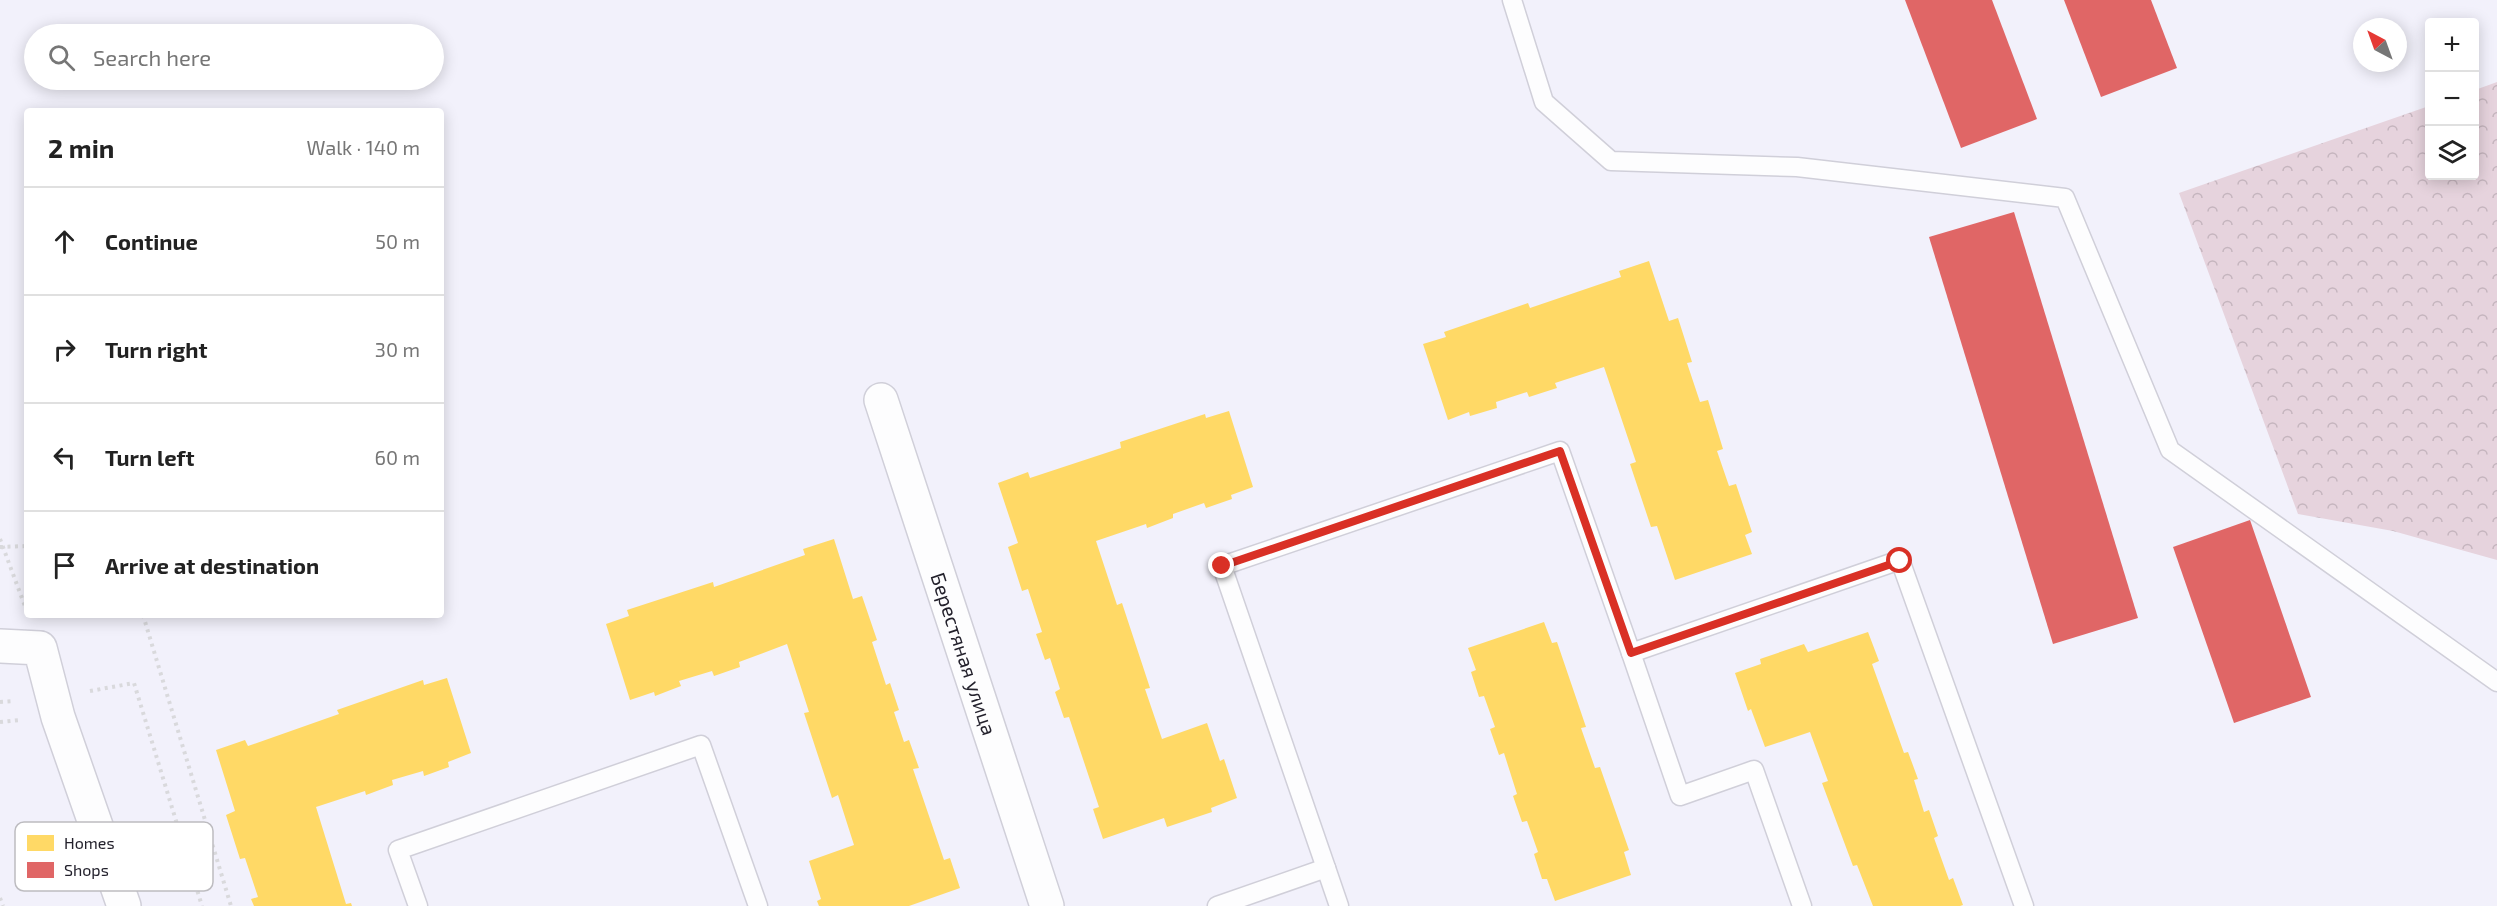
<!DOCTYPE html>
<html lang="en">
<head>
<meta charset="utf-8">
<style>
  :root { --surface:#fff; --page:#f6f6f6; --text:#222; --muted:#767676; --line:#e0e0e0 }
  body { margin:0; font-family:"Exo 2",sans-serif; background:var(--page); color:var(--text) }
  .controls { position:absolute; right:18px; top:18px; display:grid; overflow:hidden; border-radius:6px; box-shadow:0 3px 15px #0003 }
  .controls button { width:54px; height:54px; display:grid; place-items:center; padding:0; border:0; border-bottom:2px solid var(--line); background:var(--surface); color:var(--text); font:30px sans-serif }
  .compass { position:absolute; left:2353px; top:18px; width:54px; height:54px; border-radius:50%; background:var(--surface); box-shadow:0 3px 15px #0003; rotate:319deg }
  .stop { position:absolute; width:18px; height:18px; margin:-14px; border:4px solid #d93025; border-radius:50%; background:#fff }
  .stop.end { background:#d93025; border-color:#fff; box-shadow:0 2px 6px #0008 }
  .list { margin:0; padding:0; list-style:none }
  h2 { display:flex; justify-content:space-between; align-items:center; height:78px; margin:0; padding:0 24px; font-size:26px }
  h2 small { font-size:20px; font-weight:400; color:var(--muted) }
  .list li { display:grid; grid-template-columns:39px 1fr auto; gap:18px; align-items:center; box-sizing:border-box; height:108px; padding:0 24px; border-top:2px solid var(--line) }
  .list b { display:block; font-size:22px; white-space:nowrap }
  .list em { font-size:20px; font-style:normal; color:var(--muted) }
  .icon { flex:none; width:33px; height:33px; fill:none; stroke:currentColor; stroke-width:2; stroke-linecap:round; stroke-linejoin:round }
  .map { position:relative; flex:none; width:2497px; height:906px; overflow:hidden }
  .search { position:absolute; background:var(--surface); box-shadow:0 3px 15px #0003; left:24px; top:24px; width:420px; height:66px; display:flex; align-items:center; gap:15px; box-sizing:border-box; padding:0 21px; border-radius:33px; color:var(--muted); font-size:22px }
  .panel { position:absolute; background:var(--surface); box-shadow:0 3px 15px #0003; left:24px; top:108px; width:420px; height:510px; border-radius:6px }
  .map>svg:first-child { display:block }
  .forest { fill:url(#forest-crowns) }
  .homes { fill:#ffd966 }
  .shops { fill:#e06666 }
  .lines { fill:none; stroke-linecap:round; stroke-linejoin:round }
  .service-casing { stroke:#d0cfd9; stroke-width:21 }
  .minor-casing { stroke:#d0cfd9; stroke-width:36 }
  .tertiary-casing { stroke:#d0cfd9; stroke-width:36 }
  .path { stroke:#d9d9dc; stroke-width:4; stroke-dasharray:3 4.5; stroke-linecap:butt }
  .service { stroke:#fdfdfe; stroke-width:18 }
  .minor { stroke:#fdfdfe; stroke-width:33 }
  .tertiary { stroke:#fdfdfe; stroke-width:33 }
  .route { stroke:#d93025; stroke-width:8 }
  .labels { text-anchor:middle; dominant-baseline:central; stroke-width:6; stroke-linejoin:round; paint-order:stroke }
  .street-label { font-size:20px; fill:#23212c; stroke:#fff }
  .key { fill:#fff; stroke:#bdbcc0; stroke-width:1.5 }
  .key-label { font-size:16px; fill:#23212c }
</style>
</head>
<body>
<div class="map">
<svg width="2497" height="906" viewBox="0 0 2497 906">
  <defs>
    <pattern id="forest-crowns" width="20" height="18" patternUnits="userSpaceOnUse" patternTransform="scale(1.5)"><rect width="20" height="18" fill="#e6d3dd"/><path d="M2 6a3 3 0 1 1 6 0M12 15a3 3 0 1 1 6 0" fill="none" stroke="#c5b5be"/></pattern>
  </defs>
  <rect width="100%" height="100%" fill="#f2f1fb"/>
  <path class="forest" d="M 2497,82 L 2497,560 L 2393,531 L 2298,514 L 2179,193 L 2429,106 L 2430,176 L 2474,176 L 2475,90 Z"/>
  <g class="homes">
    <path d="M 1649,261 L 1669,321 L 1678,318 L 1692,362 L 1687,363 L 1700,402 L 1708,400 L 1723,449 L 1717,451 L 1729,486 L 1736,484 L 1752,532 L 1745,535 L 1752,554 L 1675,580 L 1657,526 L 1651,527 L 1630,464 L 1636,462 L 1604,367 L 1555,383 L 1557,388 L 1529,397 L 1527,392 L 1496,402 L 1497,408 L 1470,416 L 1469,412 L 1448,420 L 1423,344 L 1446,337 L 1444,332 L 1528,303 L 1530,308 L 1621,277 L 1619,271 Z"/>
    <path d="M 1229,411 L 1253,487 L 1231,495 L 1232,499 L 1206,508 L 1204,503 L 1173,514 L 1173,518 L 1147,528 L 1146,524 L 1096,541 L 1117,605 L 1122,603 L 1150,688 L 1145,689 L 1162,739 L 1207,723 L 1220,761 L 1224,759 L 1237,798 L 1211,808 L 1212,812 L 1167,827 L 1164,818 L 1103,839 L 1093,809 L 1099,807 L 1069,717 L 1064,718 L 1055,692 L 1060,689 L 1050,658 L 1045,660 L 1036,634 L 1042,632 L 1028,589 L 1022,591 L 1008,547 L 1018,543 L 998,483 L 1028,472 L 1030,478 L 1121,448 L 1120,442 L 1205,414 L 1206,418 Z"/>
    <path d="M 834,539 L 853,599 L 862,596 L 877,640 L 872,642 L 886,685 L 890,683 L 899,710 L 894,712 L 904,742 L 909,740 L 919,768 L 913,769 L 944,860 L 950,858 L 960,888 L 909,906 L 819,906 L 817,901 L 821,899 L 809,861 L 854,845 L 838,795 L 832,798 L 804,713 L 809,712 L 787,644 L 739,662 L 740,667 L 714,676 L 712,671 L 679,681 L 681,686 L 655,696 L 654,692 L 630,700 L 606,624 L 629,616 L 627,610 L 713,582 L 714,587 L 805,555 L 803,549 Z"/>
    <path d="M 1544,622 L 1552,643 L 1557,642 L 1586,727 L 1581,728 L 1595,768 L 1600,767 L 1629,850 L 1624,852 L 1631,875 L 1555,901 L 1547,879 L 1542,879 L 1534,854 L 1538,852 L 1527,821 L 1522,822 L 1513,796 L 1517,794 L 1504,753 L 1499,755 L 1490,729 L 1495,727 L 1484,696 L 1479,697 L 1471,672 L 1476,670 L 1468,648 Z"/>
    <path d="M 1868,632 L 1879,661 L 1872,664 L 1904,753 L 1908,752 L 1918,779 L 1914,780 L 1924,812 L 1929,810 L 1938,836 L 1934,838 L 1949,880 L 1953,878 L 1963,905 L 1960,906 L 1873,906 L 1857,865 L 1853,866 L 1822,783 L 1828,781 L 1810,732 L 1765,747 L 1751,709 L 1748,711 L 1735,673 L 1761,664 L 1760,659 L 1804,644 L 1808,652 Z"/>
    <path d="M 447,678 L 471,753 L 448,762 L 449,767 L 424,776 L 423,771 L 392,780 L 393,785 L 366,795 L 365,791 L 316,807 L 346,904 L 351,903 L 352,906 L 254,906 L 251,899 L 258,897 L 245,858 L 240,859 L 226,815 L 235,811 L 216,750 L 245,740 L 248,746 L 339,714 L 337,710 L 423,680 L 424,685 Z"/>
  </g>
  <g class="shops">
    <path d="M 1905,0 L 1992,0 L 2037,119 L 1961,148 Z"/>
    <path d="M 2064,0 L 2151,0 L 2177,68 L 2101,97 Z"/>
    <path d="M 2014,212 L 2138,618 L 2053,644 L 1929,237 Z"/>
    <path d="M 2250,520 L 2311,697 L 2234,723 L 2173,547 Z"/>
  </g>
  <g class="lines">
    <defs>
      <g id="service">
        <path d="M 1512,0 L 1544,102 L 1611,161 L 1797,167 L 2065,198 L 2170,450 L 2497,682"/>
        <path d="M 1631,653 L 1680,796 L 1754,770 L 1802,906"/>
        <path d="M 1326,868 L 1339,906"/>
        <path d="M 418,906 L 398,850 L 701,745 L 758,906"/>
        <path d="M 1217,906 L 1326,868 L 1222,566 L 1560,451 L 1631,653 L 1900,560 L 2024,906"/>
      </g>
      <g id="minor">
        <path id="s1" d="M 881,400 L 1047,906"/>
      </g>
      <path id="tertiary" d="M 0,646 L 40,648 L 58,717 L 124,906"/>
    </defs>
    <use href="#service" class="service-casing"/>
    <use href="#minor" class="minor-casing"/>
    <use href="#tertiary" class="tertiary-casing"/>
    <g class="path">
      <path d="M 0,539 L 26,609"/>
      <path d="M 0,547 L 27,546"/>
      <path d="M 143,615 L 231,906"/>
      <path d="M 90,691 L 134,683 L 202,906"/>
      <path d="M 0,702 L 14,701"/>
      <path d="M 0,722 L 20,720"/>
      <path d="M 0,898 L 3,906"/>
    </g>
    <use href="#service" class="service"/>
    <use href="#minor" class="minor"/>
    <use href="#tertiary" class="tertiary"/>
  </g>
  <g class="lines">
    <path class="route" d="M 1222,566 L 1560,451 L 1631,653 L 1900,561"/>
  </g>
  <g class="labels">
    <g class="street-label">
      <text stroke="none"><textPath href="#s1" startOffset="267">Берестяная улица</textPath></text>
    </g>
  </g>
  <rect x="15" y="822" width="198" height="69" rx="9" class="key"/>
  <rect x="27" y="835" width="27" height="16" fill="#ffd966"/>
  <rect x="27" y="862" width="27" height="16" fill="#e06666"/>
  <g class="key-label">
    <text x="64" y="849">Homes</text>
    <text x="64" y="876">Shops</text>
  </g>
</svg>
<div class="controls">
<button>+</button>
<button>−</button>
<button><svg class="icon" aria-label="layers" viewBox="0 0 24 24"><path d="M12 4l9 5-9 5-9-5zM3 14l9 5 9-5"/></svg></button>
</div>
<svg class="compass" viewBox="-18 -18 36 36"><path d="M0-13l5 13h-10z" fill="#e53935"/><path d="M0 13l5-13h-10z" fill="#767676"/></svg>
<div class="stop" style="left:1900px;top:561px"></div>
<div class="stop end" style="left:1222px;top:566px"></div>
<div class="search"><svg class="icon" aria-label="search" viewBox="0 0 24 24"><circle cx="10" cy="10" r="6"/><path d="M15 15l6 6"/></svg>Search here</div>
<section class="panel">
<h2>2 min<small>Walk · 140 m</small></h2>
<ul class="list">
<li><svg class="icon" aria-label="ahead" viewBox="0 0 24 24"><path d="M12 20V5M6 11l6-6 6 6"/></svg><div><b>Continue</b></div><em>50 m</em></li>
<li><svg class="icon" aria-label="right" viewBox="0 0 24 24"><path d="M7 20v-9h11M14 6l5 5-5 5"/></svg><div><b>Turn right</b></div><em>30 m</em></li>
<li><svg class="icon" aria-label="left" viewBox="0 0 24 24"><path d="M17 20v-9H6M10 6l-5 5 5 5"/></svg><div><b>Turn left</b></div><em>60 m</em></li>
<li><svg class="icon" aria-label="arrive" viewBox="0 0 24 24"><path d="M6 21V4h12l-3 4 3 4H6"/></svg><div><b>Arrive at destination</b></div></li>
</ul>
</section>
</div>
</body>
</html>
